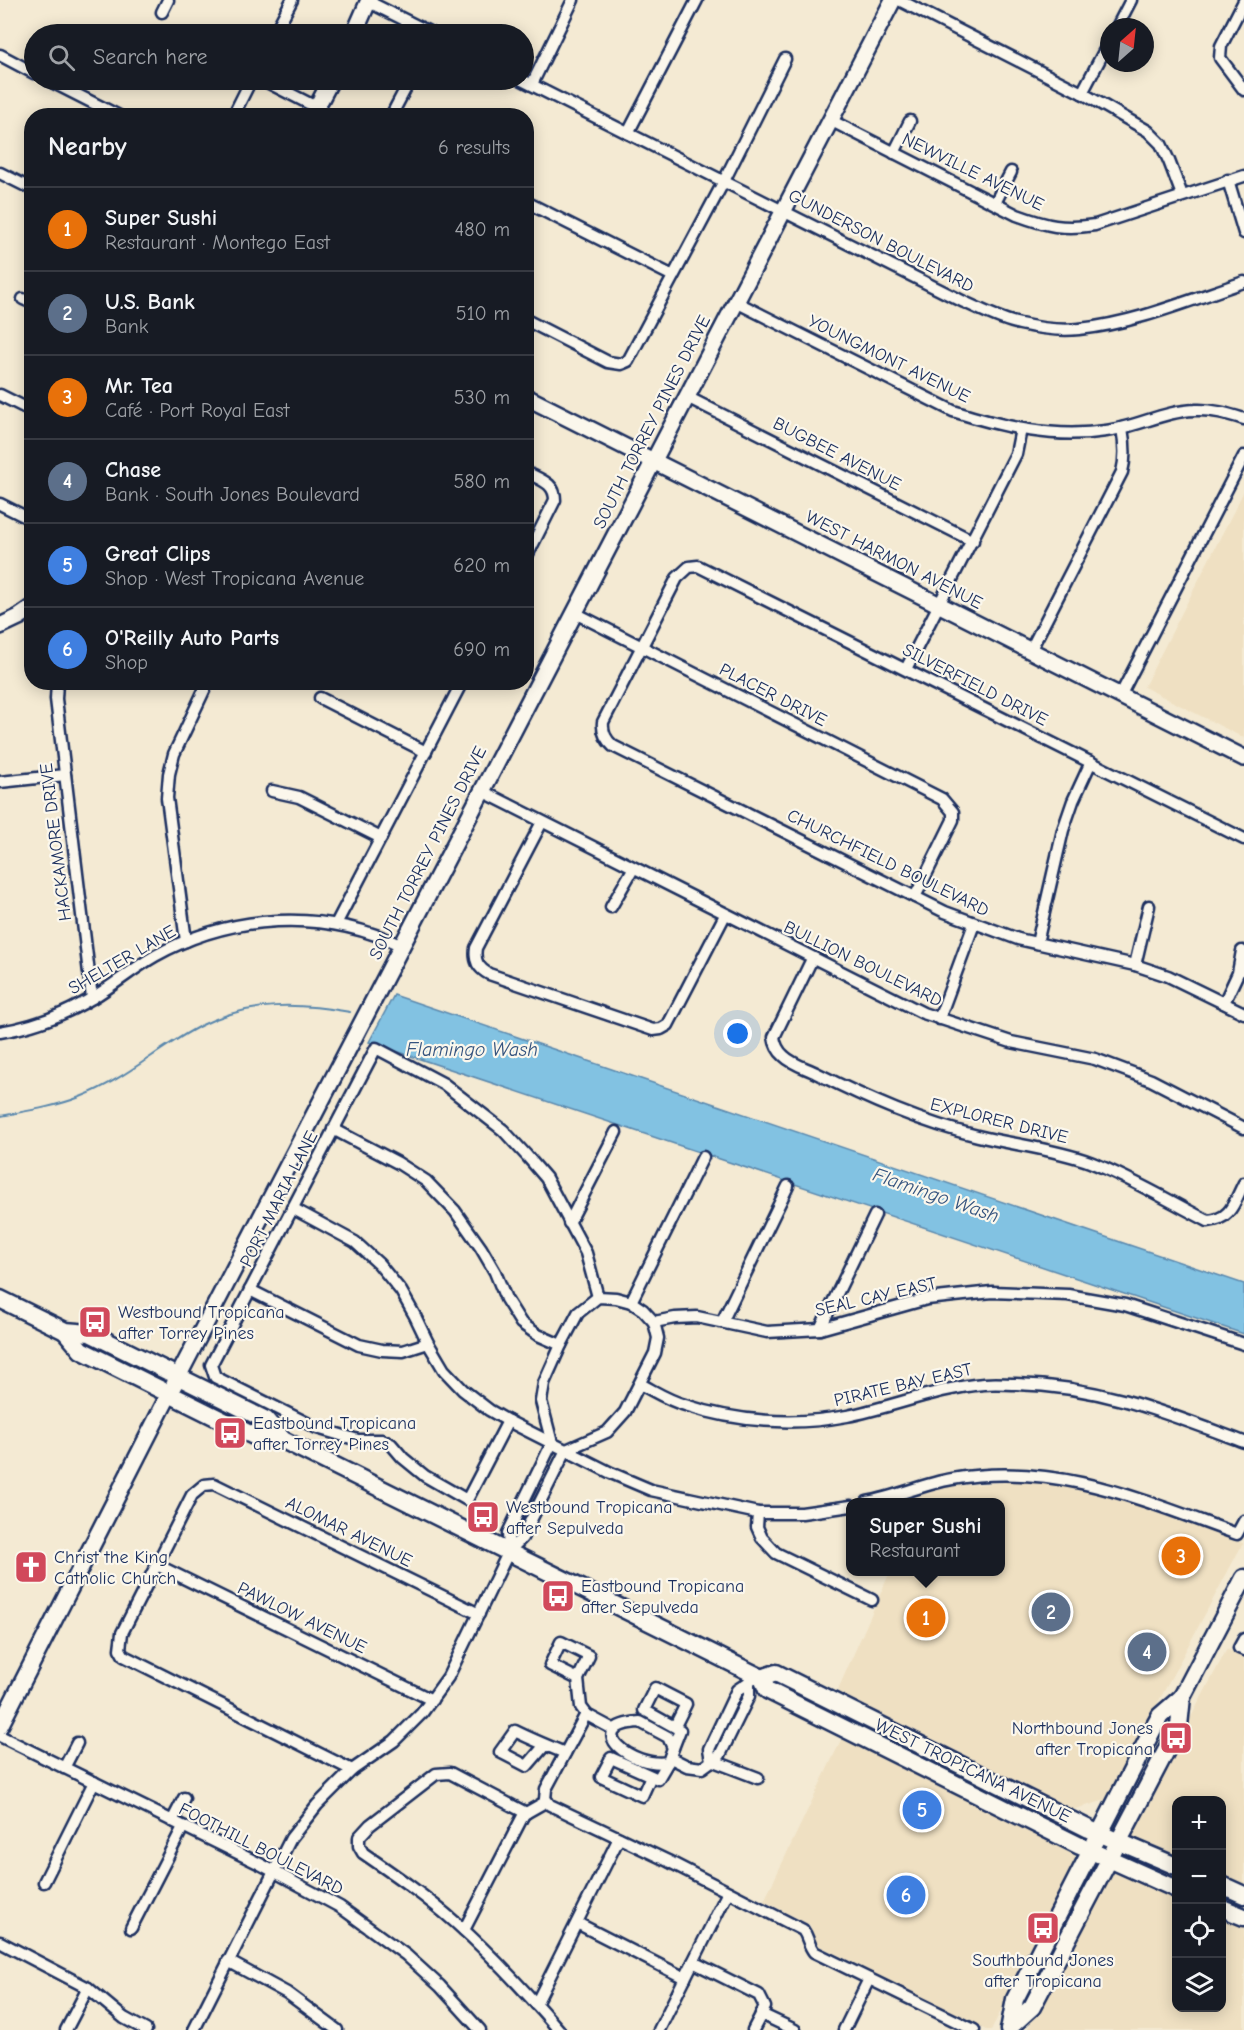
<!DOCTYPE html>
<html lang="en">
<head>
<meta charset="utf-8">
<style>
  :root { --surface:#171b24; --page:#20242c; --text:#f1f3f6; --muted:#9ea1a6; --line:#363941; --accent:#d93025 }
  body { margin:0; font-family:"Comic Neue",sans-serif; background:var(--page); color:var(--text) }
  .controls { position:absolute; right:18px; bottom:18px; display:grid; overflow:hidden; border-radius:12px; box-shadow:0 3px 15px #0003 }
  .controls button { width:54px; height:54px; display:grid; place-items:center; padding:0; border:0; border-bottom:2px solid var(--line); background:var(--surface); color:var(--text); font:30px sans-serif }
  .compass { position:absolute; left:1100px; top:18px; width:54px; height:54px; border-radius:50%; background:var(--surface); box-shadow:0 3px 15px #0003; rotate:27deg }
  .you { position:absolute; left:738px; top:1034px; width:21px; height:21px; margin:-15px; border:4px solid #fff; border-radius:50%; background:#1a73e8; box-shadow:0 0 0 9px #1a73e833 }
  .badge { display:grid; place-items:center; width:39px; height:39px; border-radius:50%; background:var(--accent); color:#fff; font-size:20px; font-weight:700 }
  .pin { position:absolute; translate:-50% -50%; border:3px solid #fff; box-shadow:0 2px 6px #0006 }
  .popup { position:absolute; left:846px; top:1498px; width:159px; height:78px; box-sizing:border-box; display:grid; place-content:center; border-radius:12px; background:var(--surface); filter:drop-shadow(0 2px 4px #0005); font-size:20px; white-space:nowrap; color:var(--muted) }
  .popup b { font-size:22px; color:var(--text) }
  .popup::after { content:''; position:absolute; left:50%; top:100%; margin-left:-12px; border:12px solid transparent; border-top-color:var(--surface) }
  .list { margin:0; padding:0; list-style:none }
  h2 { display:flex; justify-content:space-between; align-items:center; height:78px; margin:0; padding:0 24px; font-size:26px }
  h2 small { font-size:20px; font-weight:400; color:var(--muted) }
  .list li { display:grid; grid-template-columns:39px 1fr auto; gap:18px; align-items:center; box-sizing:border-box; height:84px; padding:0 24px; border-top:2px solid var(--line) }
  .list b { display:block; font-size:22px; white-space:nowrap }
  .list p { margin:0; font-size:20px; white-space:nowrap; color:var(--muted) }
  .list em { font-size:20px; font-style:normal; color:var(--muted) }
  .icon { flex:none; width:33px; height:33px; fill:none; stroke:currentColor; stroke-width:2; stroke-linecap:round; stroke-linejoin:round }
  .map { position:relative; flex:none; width:1244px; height:2030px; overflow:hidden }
  .search { position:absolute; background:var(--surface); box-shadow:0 3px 15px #0003; left:24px; top:24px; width:510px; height:66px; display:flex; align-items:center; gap:15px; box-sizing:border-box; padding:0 21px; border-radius:33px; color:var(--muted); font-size:22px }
  .panel { position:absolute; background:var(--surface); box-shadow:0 3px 15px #0003; left:24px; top:108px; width:510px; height:582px; border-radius:24px }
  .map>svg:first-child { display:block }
  .built { fill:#efe0c2 }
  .water { fill:#82c2e2; stroke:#5987ad; stroke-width:1.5 }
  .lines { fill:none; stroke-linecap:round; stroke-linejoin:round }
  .stream { stroke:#5987ad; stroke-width:2 }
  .street-casing { stroke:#1b2f5e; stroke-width:15 }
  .secondary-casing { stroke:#1b2f5e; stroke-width:20 }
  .primary-casing { stroke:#1b2f5e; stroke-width:21 }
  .street { stroke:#fbf7ec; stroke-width:10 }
  .secondary { stroke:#fbf7ec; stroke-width:15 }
  .primary { stroke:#fbf7ec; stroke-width:16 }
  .labels { text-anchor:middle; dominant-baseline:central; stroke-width:4.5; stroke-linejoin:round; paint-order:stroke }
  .street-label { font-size:18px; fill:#1b2f5e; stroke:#fbf7ec }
  .poi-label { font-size:18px; fill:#1b2f5e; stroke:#fbf7ec; text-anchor:start }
  .water-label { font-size:20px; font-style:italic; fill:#35547f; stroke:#fbf7ec }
</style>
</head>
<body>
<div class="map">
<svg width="1244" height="2030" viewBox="0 0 1244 2030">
  <rect width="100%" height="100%" fill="#f4ead3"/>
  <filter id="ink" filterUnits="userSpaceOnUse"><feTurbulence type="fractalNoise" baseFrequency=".0167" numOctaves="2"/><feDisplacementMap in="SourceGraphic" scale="12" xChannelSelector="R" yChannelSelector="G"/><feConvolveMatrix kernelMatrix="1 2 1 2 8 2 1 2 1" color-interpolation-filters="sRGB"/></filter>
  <g filter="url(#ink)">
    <g class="built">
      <path d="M 1244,491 L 1244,738 L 1144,687 Z"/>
      <path d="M 1020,1481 L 1083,1489 L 1145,1508 L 1243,1543 L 1106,1800 L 1068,1811 L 836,1694 L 890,1572 L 1001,1572 L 1001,1502 L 897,1502 L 946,1487 Z"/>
      <path d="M 1227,1649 L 1244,1656 L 1244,1886 L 1222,1877 L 1222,1800 L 1176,1800 L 1176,1858 L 1127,1838 Z"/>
      <path d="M 843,1736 L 1067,1848 L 1077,1858 L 1076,1866 L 991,2030 L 986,2030 L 816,1944 L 810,1925 L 764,1901 Z"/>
      <path d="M 1112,1872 L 1176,1898 L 1176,2008 L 1222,2008 L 1222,1917 L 1244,1926 L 1244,2030 L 1027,2030 Z"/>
    </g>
    <path class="water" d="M 394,995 L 1244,1284 L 1244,1334 L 369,1042 Z"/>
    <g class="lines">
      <path class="stream" d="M 0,1116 C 27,1111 54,1107 80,1097 C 125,1080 160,1046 202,1025 C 251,1001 298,1003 350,1012"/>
      <defs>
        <g id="street">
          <path d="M 899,0 L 1082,93 L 1148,131 L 1161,144 L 1169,161 L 1182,195"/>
          <path d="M 1244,1 L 1221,46 L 1220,58 L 1244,90"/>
          <path d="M 369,2 L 433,34"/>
          <path d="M 162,12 L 168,0"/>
          <path d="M 1117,27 L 1131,0"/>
          <path d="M 274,34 L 292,0"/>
          <path d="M 0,55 L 34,73"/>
          <path d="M 48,80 L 119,116"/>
          <path d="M 263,80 L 316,107"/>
          <path d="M 522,80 L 964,302 C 982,310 1000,320 1020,324 C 1038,328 1060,331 1079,329 C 1136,323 1190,300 1244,282"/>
          <path d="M 532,84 L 573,0"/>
          <path d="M 1082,93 L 1109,42"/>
          <path d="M 233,116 L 251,80"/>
          <path d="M 391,116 L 410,80"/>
          <path d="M 830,120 L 1017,215 C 1047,226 1063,230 1095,225 L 1244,176"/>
          <path d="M 628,133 L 697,0"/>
          <path d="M 894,153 L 910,121"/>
          <path d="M 0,173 L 32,189"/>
          <path d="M 1228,180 L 1244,233"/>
          <path d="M 526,202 L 673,276"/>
          <path d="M 995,203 L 1011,172"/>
          <path d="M 23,299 L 32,303"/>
          <path d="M 736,302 L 953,411 C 1003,427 1054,439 1106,431 C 1136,427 1165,411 1195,410 C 1212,409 1228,414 1244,419"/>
          <path d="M 526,320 L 608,362 L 621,364 L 628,361 L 724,181 L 785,59"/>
          <path d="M 0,395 L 32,411"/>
          <path d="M 687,397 L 973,541"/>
          <path d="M 526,472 C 541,480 555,483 555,500 L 526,558"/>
          <path d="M 0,504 L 32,520"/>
          <path d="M 575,613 L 942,799 L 953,812 L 953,820 L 915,897"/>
          <path d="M 1030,651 L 1122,472 C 1126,457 1125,444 1122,428"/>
          <path d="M 906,669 L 1016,454 L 1021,429"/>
          <path d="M 57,682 L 56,699 L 92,998"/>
          <path d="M 1120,696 L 1244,456"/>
          <path d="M 320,698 L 426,752"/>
          <path d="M 0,782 L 65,775"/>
          <path d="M 272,791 L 299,797 L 381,838"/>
          <path d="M 482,791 L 923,1013 L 1011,1042 L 1095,1059 L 1151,1080 L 1244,1128"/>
          <path d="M 542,822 L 476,948 C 474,961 478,968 489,974 L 653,1030 L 661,1029 L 668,1025 L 725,915"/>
          <path d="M 1244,839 L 698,566 L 689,567 L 677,578 L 603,722 C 602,732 605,739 613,746 L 945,912 L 1018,939 L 1135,965 L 1168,976 L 1244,1013"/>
          <path d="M 611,907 L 633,869"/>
          <path d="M 336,924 L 462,682"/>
          <path d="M 186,941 L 167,798 L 169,774 L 174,754 L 208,682"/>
          <path d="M 1037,943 L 1063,830 L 1073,801 L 1091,762"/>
          <path d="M 812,959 L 774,1037 C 775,1044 778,1051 784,1056 C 792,1064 806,1068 816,1073 C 868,1099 922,1123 978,1136 C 1015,1145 1054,1149 1090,1162 C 1131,1178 1169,1201 1208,1221 C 1232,1219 1234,1202 1244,1183"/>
          <path d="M 1135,965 L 1149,906"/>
          <path d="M 1224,1003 L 1238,973 L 1242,951"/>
          <path d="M 939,1019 L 974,924"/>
          <path d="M 0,1032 C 32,1027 66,1014 94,997 C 115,984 134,968 155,956 C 230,914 324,908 402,946"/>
          <path d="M 333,1129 L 398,1163 L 426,1181 L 455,1211 L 481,1248 L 495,1272 L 506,1299 L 521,1323 L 538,1335 L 561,1345"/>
          <path d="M 292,1208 L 355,1242 L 379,1264 L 401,1291 L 415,1316 L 428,1343 L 444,1370 L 463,1390 L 489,1410 L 508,1421 L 611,1473 L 651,1490 L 758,1513 L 802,1513 L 851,1506"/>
          <path d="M 569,1223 L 616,1132"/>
          <path d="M 250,1290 L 359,1345 L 382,1350 L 403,1351 L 428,1343"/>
          <path d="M 631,1302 L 703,1157"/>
          <path d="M 654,1322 L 675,1318 L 697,1317 L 767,1332 L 820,1329 L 927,1299 L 992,1292 L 1068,1295 L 1125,1305 L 1244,1344"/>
          <path d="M 722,1322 L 788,1186"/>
          <path d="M 820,1329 L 875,1215"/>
          <path d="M 640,1384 C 654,1391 669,1401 685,1405 C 736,1422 794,1426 847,1416 C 893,1407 937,1388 984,1384 C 995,1383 1006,1384 1016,1384 C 1101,1386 1166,1413 1244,1442"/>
          <path d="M 508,1421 L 467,1500 L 425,1476 L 403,1458 L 391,1444 L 382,1440 L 358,1440 L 317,1428 L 215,1377 L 211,1365 L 376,1048 L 444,1084 L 503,1130 L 527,1156 L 546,1178 L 586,1253 L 598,1297"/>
          <path d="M 867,1502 C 896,1497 923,1484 952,1479 C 1056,1461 1142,1500 1237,1534 L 1244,1521"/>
          <path d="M 758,1513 L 757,1527 L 762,1538 L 776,1553 L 872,1600"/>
          <path d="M 157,1565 L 432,1700"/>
          <path d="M 1244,1639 L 1239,1648 L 1244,1650"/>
          <path d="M 578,1679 L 550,1665 L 561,1642 L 589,1656 L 578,1679 L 581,1707 L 587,1715 L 615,1730"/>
          <path d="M 586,1714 L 546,1789 L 545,1799 L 550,1805 L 668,1861 L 803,1930 C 808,1937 808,1944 814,1952 L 974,2030"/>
          <path d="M 640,1722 L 668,1737 L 673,1748 L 668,1762 C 633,1769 579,1726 640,1722 Z"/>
          <path d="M 0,1736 L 260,1864 L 340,1907 L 406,1955 L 440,1986 L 480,2030"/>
          <path d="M 545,1745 L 527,1766 L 500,1752 L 515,1731 C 531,1739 548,1746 565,1753"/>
          <path d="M 673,1748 L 680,1730 L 644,1710 L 655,1688 L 686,1704 L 675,1726"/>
          <path d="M 671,1758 L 687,1766 L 702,1768 L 720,1755 L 749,1696 L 749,1682 L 753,1673"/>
          <path d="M 711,1760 L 709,1749 L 737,1690 L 749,1682"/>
          <path d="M 711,1760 L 758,1778"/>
          <path d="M 64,1768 L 77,1743"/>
          <path d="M 352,1770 L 124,1656 L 120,1649 L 122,1633 L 192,1495 L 204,1485 L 214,1484 L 479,1614"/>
          <path d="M 651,1776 L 642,1796 L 601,1777 L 611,1758 L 658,1779 L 668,1762"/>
          <path d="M 526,1813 L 450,1773 L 436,1774 L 370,1825 L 359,1837 L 359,1846 L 363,1853 C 395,1875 427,1897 456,1923 C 493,1956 527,1993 559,2030"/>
          <path d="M 172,1821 L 184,1798"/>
          <path d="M 44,1882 L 94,1782"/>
          <path d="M 577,1923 L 685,1978"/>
          <path d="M 131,1928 L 183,1827"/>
          <path d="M 464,1930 L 524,1814 L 547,1801"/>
          <path d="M 0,1942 L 88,1988 L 124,2018 L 146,2030"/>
          <path d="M 228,1961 L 287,1993 L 337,2030"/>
          <path d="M 693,1962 L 759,1995 L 765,2007 L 753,2030"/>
          <path d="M 536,2004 L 619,1838"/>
          <path d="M 761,2014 L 795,2030"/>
          <path d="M 66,2030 L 88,1988"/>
          <path d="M 194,2030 L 291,1838 L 317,1805 L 352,1770 L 394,1741 L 422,1713 L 448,1677 L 509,1551 L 522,1538 L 566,1450 L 607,1432 L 625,1412 L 655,1353 L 658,1338 L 654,1322 L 643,1310 L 631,1302 L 616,1298 L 598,1297 L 578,1313 L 561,1345 L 544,1383 L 541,1401 L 552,1443 L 508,1533 L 509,1551"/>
          <path d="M 659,2030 L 728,1892"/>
          <path d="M 844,2030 L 869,1979"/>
        </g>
        <g id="secondary">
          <path d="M 354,34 L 369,0"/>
          <path d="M 312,116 L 331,80"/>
          <path d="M 526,397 L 1244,758"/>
          <path d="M 0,626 L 19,617 L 32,608"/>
          <path d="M 0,1726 L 182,1369 L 893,0"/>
        </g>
        <g id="primary">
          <path d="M 0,1299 L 65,1331 L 90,1333 L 266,1420 L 283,1440"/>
          <path d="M 65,1331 L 81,1350 L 258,1438 L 283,1440 L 762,1678 L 767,1690 L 1080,1846 L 1176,1889"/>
          <path d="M 762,1678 L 776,1673 L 1089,1829 L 1176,1866"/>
          <path d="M 1222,1885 L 1244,1895"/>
          <path d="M 1222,1908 L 1244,1917"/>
          <path d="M 1011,2026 L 1032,2007 L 1179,1726 L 1182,1697 L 1244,1578"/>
          <path d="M 1009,2030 L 1015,1999 L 1154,1727 L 1160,1716 L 1182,1697"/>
        </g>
      </defs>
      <use href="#street" class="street-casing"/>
      <use href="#secondary" class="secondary-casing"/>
      <use href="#primary" class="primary-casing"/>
      <use href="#street" class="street"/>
      <use href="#secondary" class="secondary"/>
      <use href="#primary" class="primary"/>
    </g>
  </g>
  <defs>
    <symbol id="bus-square" viewBox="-11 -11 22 22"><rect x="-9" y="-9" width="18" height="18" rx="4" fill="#d1495b" stroke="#fbf7ec"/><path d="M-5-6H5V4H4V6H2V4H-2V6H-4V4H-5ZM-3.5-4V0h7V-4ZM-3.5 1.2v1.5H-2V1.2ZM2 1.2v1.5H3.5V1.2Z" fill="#fff"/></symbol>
    <symbol id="church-square" viewBox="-11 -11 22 22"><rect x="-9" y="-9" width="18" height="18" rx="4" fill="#d1495b" stroke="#fbf7ec"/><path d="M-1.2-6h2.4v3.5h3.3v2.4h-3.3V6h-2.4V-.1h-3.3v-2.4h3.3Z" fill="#fff"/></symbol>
  </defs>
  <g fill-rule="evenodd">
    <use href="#bus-square" x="76" y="1303" width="38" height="38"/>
    <use href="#bus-square" x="211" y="1414" width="38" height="38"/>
    <use href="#bus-square" x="464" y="1498" width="38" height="38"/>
    <use href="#church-square" x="12" y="1548" width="38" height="38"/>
    <use href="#bus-square" x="539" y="1577" width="38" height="38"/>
    <use href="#bus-square" x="1157" y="1719" width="38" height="38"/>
    <use href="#bus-square" x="1024" y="1909" width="38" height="38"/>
  </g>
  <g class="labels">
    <g class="street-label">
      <text transform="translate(973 172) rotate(26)">NEWVILLE AVENUE</text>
      <text transform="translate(881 241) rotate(27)">GUNDERSON BOULEVARD</text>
      <text transform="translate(889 359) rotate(26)">YOUNGMONT AVENUE</text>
      <text transform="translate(652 422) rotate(-63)">SOUTH TORREY PINES DRIVE</text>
      <text transform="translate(837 454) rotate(27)">BUGBEE AVENUE</text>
      <text transform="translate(894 560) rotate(27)">WEST HARMON AVENUE</text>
      <text transform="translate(975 685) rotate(27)">SILVERFIELD DRIVE</text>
      <text transform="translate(773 695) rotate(27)">PLACER DRIVE</text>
      <text transform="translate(56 842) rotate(-97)">HACKAMORE DRIVE</text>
      <text transform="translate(428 853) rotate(-63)">SOUTH TORREY PINES DRIVE</text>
      <text transform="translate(888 863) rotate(26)">CHURCHFIELD BOULEVARD</text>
      <text transform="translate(122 960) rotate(-30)">SHELTER LANE</text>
      <text transform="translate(863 964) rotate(26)">BULLION BOULEVARD</text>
      <text transform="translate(999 1121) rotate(14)">EXPLORER DRIVE</text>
      <text transform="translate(279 1199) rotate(-63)">PORT MARIA LANE</text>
      <text transform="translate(876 1297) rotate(-13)">SEAL CAY EAST</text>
      <text transform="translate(903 1385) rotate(-13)">PIRATE BAY EAST</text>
      <text transform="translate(349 1532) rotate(26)">ALOMAR AVENUE</text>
      <text transform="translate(302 1618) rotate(26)">PAWLOW AVENUE</text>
      <text transform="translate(973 1771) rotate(26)">WEST TROPICANA AVENUE</text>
      <text transform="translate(261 1849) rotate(27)">FOOTHILL BOULEVARD</text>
    </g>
    <g class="poi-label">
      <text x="118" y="1312">Westbound Tropicana<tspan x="118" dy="21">after Torrey Pines</tspan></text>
      <text x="253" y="1423">Eastbound Tropicana<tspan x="253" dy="21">after Torrey Pines</tspan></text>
      <text x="506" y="1507">Westbound Tropicana<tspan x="506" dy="21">after Sepulveda</tspan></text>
      <text x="54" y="1557">Christ the King<tspan x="54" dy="21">Catholic Church</tspan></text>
      <text x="581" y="1586">Eastbound Tropicana<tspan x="581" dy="21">after Sepulveda</tspan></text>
      <text x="1153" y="1728" text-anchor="end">Northbound Jones<tspan x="1153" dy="21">after Tropicana</tspan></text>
      <text x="1043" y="1960" text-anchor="middle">Southbound Jones<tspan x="1043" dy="21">after Tropicana</tspan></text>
    </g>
    <g class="water-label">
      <text x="472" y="1049">Flamingo Wash</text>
      <text transform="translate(936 1195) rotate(19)">Flamingo Wash</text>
    </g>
  </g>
</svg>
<div class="controls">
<button>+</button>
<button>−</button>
<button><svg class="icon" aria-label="locate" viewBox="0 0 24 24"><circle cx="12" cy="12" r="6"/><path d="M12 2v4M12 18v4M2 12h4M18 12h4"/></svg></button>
<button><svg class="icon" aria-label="layers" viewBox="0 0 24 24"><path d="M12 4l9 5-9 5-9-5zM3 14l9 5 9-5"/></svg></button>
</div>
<svg class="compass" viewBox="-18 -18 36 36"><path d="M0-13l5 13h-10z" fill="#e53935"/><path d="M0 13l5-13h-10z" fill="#9ea1a6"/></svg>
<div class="you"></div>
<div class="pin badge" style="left:926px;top:1618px;background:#e8710a">1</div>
<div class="popup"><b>Super Sushi</b>Restaurant</div>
<div class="pin badge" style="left:1051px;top:1612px;background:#5c6f8a">2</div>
<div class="pin badge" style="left:1181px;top:1556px;background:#e8710a">3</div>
<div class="pin badge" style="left:1147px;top:1652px;background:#5c6f8a">4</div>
<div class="pin badge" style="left:922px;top:1810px;background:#3f7fe0">5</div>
<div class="pin badge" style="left:906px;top:1895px;background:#3f7fe0">6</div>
<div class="search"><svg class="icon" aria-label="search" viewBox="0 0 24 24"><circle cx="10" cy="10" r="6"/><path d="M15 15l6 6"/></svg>Search here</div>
<section class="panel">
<h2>Nearby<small>6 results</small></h2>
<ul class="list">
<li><span class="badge" style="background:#e8710a">1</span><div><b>Super Sushi</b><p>Restaurant · Montego East</p></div><em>480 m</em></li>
<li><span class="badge" style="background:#5c6f8a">2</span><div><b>U.S. Bank</b><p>Bank</p></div><em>510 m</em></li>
<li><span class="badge" style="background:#e8710a">3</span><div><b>Mr. Tea</b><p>Café · Port Royal East</p></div><em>530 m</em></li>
<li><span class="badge" style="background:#5c6f8a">4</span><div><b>Chase</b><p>Bank · South Jones Boulevard</p></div><em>580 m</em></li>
<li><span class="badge" style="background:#3f7fe0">5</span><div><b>Great Clips</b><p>Shop · West Tropicana Avenue</p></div><em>620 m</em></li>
<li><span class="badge" style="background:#3f7fe0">6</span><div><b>O'Reilly Auto Parts</b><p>Shop</p></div><em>690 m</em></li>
</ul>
</section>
</div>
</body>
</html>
